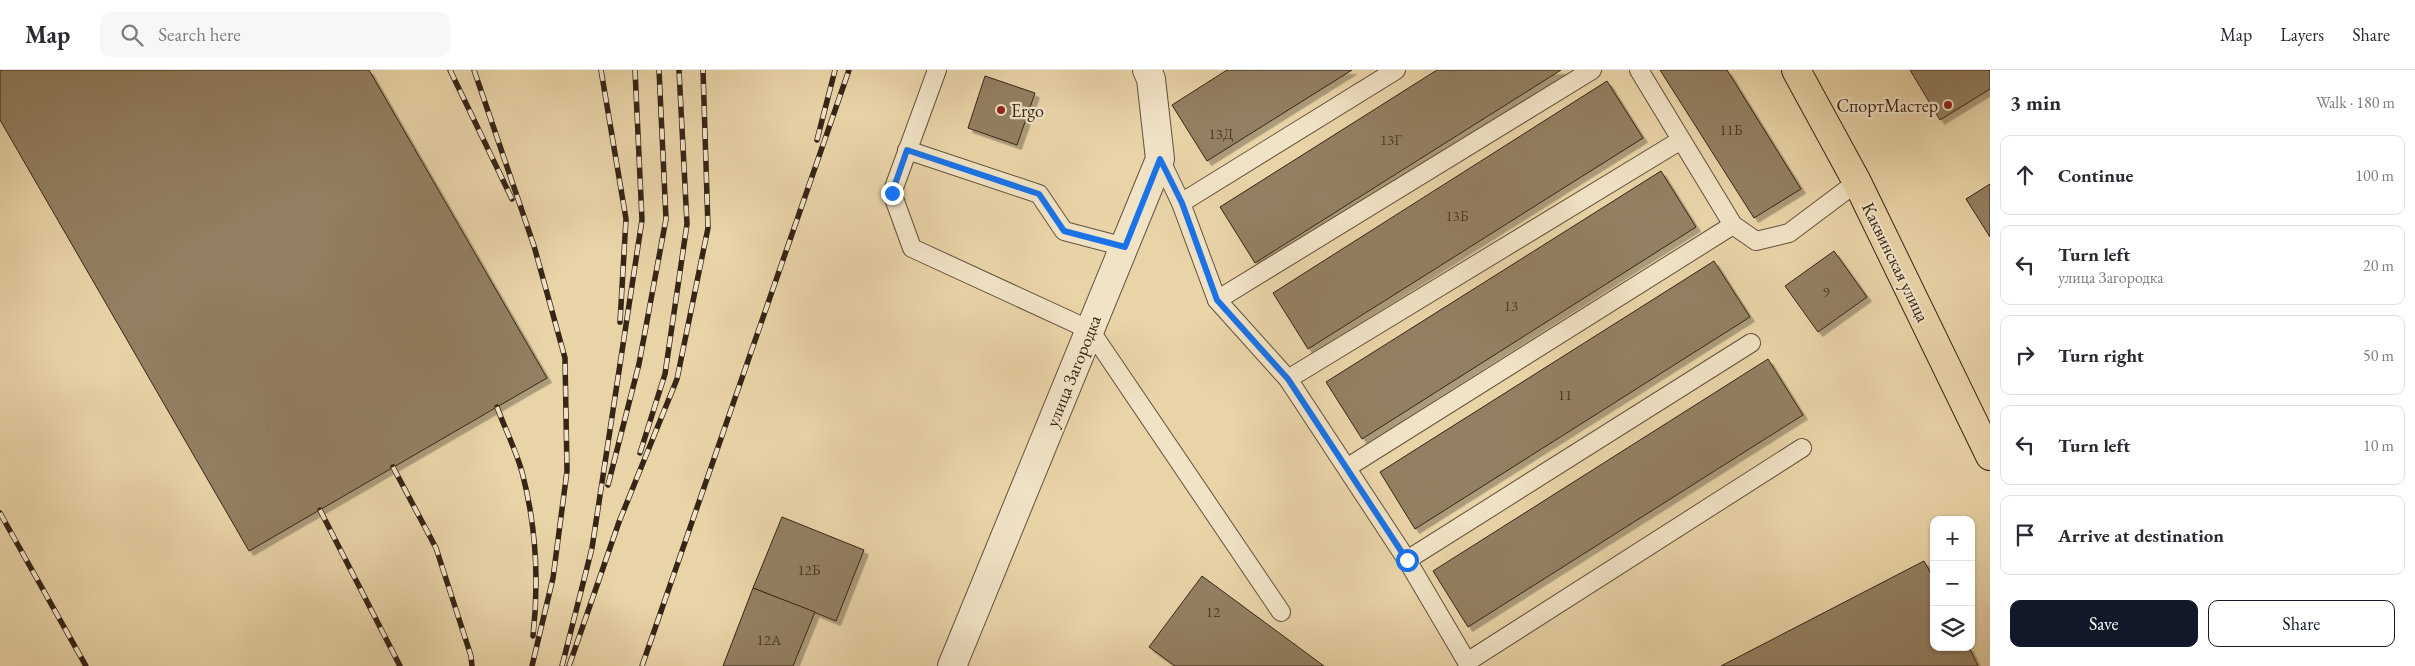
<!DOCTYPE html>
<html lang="en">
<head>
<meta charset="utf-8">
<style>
  :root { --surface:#fff; --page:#f7f7f7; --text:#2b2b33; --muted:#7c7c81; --line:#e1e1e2; --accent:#111827 }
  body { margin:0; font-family:"EB Garamond",serif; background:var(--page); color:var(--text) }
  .controls { position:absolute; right:15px; bottom:15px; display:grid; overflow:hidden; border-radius:10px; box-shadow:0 1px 4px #0004 }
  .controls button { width:45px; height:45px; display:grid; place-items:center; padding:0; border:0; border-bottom:1px solid var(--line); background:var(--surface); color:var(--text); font:25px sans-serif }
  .stop { position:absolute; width:15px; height:15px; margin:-11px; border:4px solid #1a73e8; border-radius:50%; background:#fff }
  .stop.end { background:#1a73e8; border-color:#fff; box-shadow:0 1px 5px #0008 }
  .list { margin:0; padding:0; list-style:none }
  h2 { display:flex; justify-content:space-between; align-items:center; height:65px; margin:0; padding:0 20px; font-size:21px }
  h2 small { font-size:16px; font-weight:400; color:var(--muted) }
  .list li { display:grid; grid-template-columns:32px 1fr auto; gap:15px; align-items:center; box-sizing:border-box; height:80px; margin:0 10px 10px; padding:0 10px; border:1px solid var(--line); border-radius:10px }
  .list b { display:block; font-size:19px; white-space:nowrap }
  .list p { margin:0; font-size:16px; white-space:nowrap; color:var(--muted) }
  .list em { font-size:16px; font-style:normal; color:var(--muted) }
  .actions { display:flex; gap:10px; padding:15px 20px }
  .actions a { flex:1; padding:11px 0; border:1px solid var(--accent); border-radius:10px; text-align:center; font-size:18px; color:var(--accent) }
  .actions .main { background:var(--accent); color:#fff }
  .icon { flex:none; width:28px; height:28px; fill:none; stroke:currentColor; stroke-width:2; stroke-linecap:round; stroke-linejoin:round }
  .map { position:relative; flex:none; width:1990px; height:596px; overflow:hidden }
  header { display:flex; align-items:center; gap:30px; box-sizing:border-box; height:70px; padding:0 25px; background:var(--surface); border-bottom:1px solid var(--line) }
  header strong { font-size:24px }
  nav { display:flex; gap:28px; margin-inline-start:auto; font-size:18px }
  .search { width:350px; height:45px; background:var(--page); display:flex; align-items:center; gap:12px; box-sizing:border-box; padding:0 18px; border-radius:10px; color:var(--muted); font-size:19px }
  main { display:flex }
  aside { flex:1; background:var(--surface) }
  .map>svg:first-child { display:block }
  .building { fill:#938062; stroke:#362417; filter:url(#shadow) }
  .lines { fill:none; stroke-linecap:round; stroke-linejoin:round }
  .lane-casing { stroke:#63503b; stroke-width:20 }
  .street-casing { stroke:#63503b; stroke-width:30 }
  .primary-casing { stroke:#362417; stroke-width:30 }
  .lane { stroke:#f1e3c6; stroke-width:18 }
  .street { stroke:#f1e3c6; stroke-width:28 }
  .primary { stroke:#e9d4a8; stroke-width:28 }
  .rail-casing { stroke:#362417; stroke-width:5.5 }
  .rail { stroke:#f1e3c6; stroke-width:4; stroke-dasharray:11; stroke-linecap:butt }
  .route { stroke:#1a73e8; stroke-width:6 }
  .poi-dot { fill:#8f2418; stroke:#f1e3c6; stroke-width:2 }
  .labels { text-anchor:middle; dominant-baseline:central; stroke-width:4.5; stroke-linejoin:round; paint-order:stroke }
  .number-label { font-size:15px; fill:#4d3b2a }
  .poi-label { font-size:18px; fill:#362417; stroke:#f1e3c6; text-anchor:end }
  .street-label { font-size:18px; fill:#362417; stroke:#f1e3c6 }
</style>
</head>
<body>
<header>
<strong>Map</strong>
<div class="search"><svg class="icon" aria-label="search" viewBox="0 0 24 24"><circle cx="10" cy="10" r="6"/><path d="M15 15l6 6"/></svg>Search here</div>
<nav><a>Map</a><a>Layers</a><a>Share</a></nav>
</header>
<main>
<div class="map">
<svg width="1990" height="596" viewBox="0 0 1990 596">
  <defs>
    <filter id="shadow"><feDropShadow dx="4.5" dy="4.5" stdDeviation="0" flood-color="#0004"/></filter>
  </defs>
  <rect width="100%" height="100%" fill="#e9d4a8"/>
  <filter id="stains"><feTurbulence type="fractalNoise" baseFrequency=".004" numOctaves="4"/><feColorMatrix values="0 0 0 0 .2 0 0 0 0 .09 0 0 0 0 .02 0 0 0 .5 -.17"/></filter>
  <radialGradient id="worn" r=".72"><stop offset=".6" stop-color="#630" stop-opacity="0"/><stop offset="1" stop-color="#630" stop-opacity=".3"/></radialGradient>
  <g class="building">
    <path d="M 0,0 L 369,0 L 547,308 L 249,481 L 0,50 Z"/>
    <path d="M 1227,0 L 1352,0 L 1207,91 L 1172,35 Z"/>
    <path d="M 1437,0 L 1561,0 L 1255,193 L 1220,137 Z"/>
    <path d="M 1660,0 L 1727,0 L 1801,119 L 1754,148 Z"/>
    <path d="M 1910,0 L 1990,0 L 1990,19 L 1940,50 Z"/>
    <path d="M 985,6 L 1035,23 L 1017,75 L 968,58 Z"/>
    <path d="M 1607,11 L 1643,68 L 1308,279 L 1273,223 Z"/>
    <path d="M 1661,101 L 1696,157 L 1362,369 L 1326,312 Z"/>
    <path d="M 1990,114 L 1990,167 L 1966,129 Z"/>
    <path d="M 1834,181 L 1867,227 L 1818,262 L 1785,216 Z"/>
    <path d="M 1714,191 L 1750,247 L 1415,459 L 1380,402 Z"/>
    <path d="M 1768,289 L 1803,345 L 1468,557 L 1433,501 Z"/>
    <path d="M 782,447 L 864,480 L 836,551 L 753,518 Z"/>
    <path d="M 1924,491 L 1934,509 L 1934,577 L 1969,577 L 1978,596 L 1721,596 Z"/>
    <path d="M 1202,506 L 1324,596 L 1175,596 L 1149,577 Z"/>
    <path d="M 753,518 L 815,542 L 793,596 L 723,596 Z"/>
  </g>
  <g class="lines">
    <defs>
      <g id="lane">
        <path d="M 937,0 L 892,123 L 912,178 L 1090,260 L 1281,542"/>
        <path d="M 1639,0 L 1733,155 L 1756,171 L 1789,163 L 1857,112"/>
        <path d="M 907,80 L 1039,124 L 1064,161 L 1125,177"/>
        <path d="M 1160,89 L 1181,133 L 1217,230 L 1288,309 L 1407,490 L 1467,592 L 1802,378"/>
        <path d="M 1181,133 L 1396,0"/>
        <path d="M 1217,230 L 1592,0"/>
        <path d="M 1288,309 L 1681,70"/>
        <path d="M 1348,397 L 1733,155"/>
        <path d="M 1407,490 L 1751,273"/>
      </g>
      <path id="street" d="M 952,596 L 1160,89 L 1151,9 L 1147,0"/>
      <path id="primary" d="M 1796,0 L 1857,112 L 1990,386"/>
    </defs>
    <use href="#lane" class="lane-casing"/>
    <use href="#street" class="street-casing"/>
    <use href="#primary" class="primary-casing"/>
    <use href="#lane" class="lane"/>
    <use href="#street" class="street"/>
    <use href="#primary" class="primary"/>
    <defs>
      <g id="rail">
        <path d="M 450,0 L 512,129"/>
        <path d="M 474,0 L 534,176 L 565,288 L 567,401 L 553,508 L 532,596"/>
        <path d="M 601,0 L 626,149 L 620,252"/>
        <path d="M 817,70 L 835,0"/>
        <path d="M 497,337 C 505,359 516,380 522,402 C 536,455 539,512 533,566"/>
        <path d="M 640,383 L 665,304 L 687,154 L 679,0"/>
        <path d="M 393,397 L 436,478 L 471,586 L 472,596"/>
        <path d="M 608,415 L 639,294 L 666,149 L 659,0"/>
        <path d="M 320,440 L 400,596"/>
        <path d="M 0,443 L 86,596"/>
        <path d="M 562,596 L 592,478 L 642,150 L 635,0"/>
        <path d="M 569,596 L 619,452 L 677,309 L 708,158 L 703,0"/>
        <path d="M 642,596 L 849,0"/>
      </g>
    </defs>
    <use href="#rail" class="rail-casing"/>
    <use href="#rail" class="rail"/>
  </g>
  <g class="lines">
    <path class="route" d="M 892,123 L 907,80 L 1039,124 L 1064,161 L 1125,177 L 1160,89 L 1182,133 L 1217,230 L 1288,309 L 1407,490"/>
  </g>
  <g class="poi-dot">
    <circle cx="1948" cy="35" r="5"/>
    <circle cx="1001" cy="40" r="5"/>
  </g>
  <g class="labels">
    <g class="number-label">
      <text x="1731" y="59">11Б</text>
      <text x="1221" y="63">13Д</text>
      <text x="1391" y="69">13Г</text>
      <text x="1457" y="145">13Б</text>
      <text x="1826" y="221">9</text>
      <text x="1511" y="235">13</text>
      <text x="1565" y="324">11</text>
      <text x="809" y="499">12Б</text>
      <text x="1213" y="541">12</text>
      <text x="769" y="569">12А</text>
    </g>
    <g class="poi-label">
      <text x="1938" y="35">СпортМастер</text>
      <text x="1011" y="40" text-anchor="start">Ergo</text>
    </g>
    <g class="street-label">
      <text transform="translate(1896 192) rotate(64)">Каквинская улица</text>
      <text transform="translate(1073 301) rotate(-68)">улица Загородка</text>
    </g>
  </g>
  <rect width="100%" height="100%" filter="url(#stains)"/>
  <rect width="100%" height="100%" fill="url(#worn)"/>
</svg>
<div class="controls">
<button>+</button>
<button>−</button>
<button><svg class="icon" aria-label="layers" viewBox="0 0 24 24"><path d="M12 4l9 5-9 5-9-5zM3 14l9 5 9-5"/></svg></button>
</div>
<div class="stop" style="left:1407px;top:490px"></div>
<div class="stop end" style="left:892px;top:123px"></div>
</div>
<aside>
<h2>3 min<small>Walk · 180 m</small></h2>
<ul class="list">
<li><svg class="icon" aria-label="ahead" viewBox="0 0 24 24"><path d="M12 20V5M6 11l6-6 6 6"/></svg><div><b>Continue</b></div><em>100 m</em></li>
<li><svg class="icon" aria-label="left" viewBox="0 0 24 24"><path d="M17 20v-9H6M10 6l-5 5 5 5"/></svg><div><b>Turn left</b><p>улица Загородка</p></div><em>20 m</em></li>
<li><svg class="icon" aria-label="right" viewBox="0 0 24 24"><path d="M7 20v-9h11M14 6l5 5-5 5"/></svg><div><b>Turn right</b></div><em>50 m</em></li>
<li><svg class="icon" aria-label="left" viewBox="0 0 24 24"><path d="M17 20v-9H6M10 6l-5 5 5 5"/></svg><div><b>Turn left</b></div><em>10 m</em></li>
<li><svg class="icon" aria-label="arrive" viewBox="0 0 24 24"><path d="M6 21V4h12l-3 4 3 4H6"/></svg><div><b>Arrive at destination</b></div></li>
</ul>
<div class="actions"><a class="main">Save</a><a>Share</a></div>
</aside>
</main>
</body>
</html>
